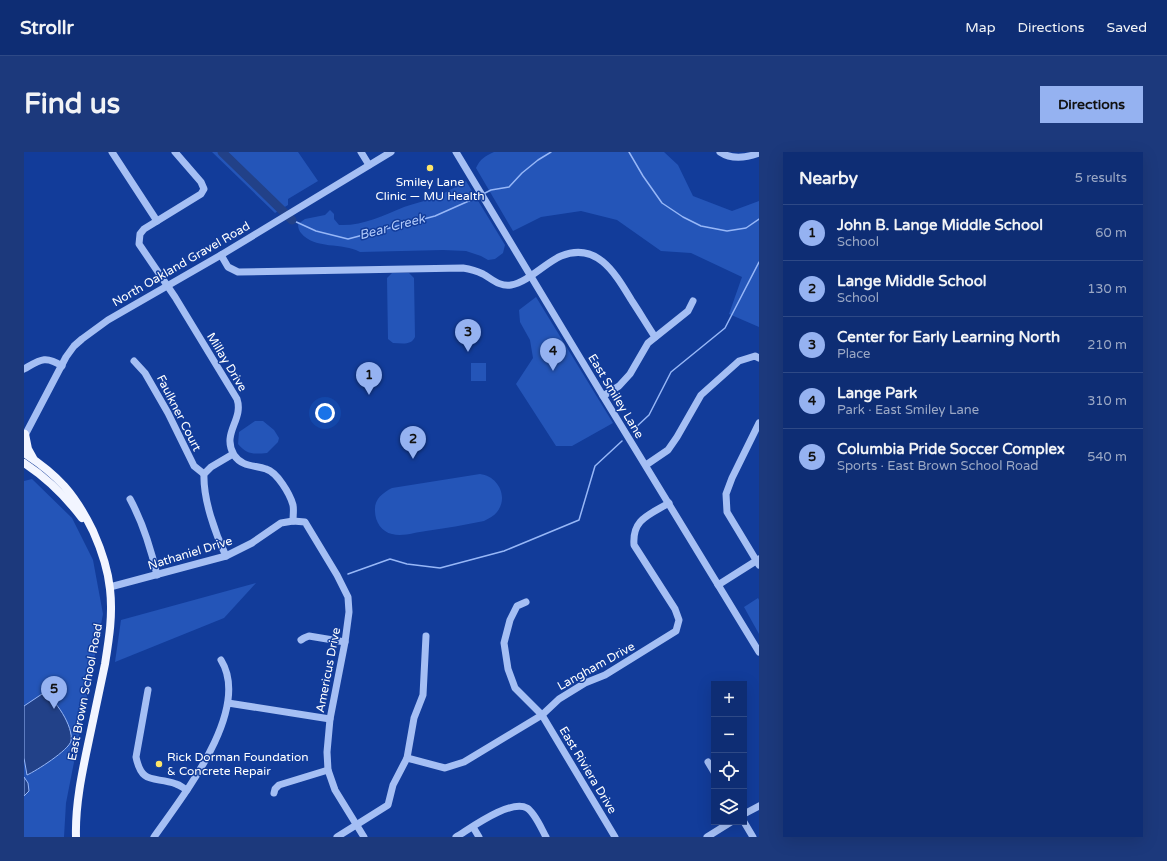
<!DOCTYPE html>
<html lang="en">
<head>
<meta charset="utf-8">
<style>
  :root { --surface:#0e2d74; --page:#1c397c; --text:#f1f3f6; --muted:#9ba8c5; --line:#2e4986; --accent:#95b2f1 }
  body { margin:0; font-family:"Varela Round",sans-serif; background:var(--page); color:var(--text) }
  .controls { position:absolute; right:12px; bottom:12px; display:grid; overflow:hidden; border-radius:0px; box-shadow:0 4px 16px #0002 }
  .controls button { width:36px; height:36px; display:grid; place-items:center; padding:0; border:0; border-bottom:1px solid var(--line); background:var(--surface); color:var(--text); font:20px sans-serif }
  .you { position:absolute; left:301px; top:261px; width:14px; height:14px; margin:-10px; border:3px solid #fff; border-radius:50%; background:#1a73e8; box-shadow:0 0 0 6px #1a73e833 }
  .badge { display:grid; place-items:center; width:26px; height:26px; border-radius:50%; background:var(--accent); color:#111; font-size:13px; font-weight:700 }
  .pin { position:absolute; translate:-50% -33px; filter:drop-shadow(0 1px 2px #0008) }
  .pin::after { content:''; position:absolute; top:21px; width:14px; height:12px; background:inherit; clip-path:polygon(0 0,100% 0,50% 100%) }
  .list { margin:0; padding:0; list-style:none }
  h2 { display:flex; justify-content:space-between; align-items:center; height:52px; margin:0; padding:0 16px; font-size:17px }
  h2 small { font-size:13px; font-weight:400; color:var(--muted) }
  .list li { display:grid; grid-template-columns:26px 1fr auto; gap:12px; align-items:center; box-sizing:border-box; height:56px; padding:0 16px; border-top:1px solid var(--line) }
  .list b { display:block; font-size:15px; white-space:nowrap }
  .list p { margin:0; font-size:13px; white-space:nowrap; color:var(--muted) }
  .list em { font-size:13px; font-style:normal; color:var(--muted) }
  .icon { flex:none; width:22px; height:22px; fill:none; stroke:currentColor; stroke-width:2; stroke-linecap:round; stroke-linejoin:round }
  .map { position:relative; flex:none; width:735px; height:685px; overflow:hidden; border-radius:0px }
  header { display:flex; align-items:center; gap:24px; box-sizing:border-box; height:56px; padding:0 20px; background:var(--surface); border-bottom:1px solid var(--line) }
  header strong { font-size:19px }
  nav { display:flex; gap:22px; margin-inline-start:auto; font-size:14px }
  .intro { display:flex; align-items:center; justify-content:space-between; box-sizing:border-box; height:96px; padding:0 24px }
  h1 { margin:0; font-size:28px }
  .button { padding:10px 18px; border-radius:0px; background:var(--accent); color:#111; font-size:14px; font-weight:700 }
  main { display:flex; gap:24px; padding:0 24px }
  aside { flex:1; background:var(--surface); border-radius:0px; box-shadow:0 4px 16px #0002 }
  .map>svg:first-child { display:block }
  .green { fill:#2455b8 }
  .water { fill:#224188; stroke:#97b7f7 }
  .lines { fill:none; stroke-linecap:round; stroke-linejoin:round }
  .stream { stroke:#97b7f7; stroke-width:1.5 }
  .river { stroke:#224188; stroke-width:9 }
  .minor { stroke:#a5bff4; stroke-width:7 }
  .major { stroke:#f2f5ff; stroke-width:8 }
  .poi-dot { fill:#ffe668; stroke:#123c9a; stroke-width:1.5 }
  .labels { text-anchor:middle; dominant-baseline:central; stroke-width:3; stroke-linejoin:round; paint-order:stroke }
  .poi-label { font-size:12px; fill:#fff; stroke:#123c9a }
  .street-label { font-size:12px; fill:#fff; stroke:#123c9a }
  .water-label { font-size:13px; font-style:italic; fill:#b1cafa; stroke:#123c9a }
</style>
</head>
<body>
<header>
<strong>Strollr</strong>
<nav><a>Map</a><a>Directions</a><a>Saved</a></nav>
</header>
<div class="intro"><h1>Find us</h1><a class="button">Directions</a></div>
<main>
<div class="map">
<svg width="735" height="685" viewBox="0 0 735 685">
  <rect width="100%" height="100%" fill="#123c9a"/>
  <g class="green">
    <path d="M 188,0 L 274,0 L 294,29 L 264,47 L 264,53 L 251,61 Z"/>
    <path d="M 470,0 L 640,0 L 654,13 L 669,44 L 708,59 L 735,49 L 735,175 L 705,162 L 718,125 L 667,101 L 637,99 L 593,68 L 557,59 L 517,65 L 489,79 L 452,16 C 456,7 461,4 470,0 Z"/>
    <path d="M 442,29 L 481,93 L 479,101 L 471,107 L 464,108 L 457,104 L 442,99 L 419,98 L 336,100 C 318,90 291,98 277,81 C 275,79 274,75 274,72 L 281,67 L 301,63 L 306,58 L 310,62 L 310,67 L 315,73 C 339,74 358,64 380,55 C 386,53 393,51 400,49 C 415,44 429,37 442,29 Z"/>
    <path d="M 368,121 L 385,121 L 390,126 L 391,185 C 387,194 377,191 369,191 L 364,187 L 363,126 Z"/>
    <path d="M 512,145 L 589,271 L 548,294 L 532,294 L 492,232 L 509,206 L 506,188 L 496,170 L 495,158 Z"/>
    <rect x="447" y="211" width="15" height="18"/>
    <path d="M 231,269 L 239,269 L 250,278 L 255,286 L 254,290 L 243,301 C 230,302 223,303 214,292 L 215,280 Z"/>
    <path d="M 456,322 C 474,324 485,345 473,360 C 470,364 465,366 460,369 C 441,373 422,376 402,379 C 392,380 379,385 368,382 C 358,380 351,370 351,359 C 350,348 358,341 368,336 Z"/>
    <path d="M 8,327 L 48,366 L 69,408 L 79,462 L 42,651 L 40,685 L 0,685 L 0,329 Z"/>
    <path d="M 232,431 L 200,466 L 91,510 L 97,468 Z"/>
    <path d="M 734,446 L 735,448 L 735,482 L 720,455 Z"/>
  </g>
  <g class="water">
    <path d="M 18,542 C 31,544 50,576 47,589 C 45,598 12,619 3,623 L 0,606 L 0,554 Z"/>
    <path d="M 0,625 L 4,631 L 5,639 L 0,644 Z"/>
  </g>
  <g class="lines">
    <g class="stream">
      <path d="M 605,0 L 619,24 L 638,51 L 659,65 L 677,74 L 703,79 L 722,76 L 735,67"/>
      <path d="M 459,42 L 467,38 L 485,35 L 498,21 L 514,8 L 527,0"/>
      <path d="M 268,68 L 292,79 L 324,87 L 411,64 L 456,44"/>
      <path d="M 610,277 L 625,263 L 647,220 L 701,176 L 735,110"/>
      <path d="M 324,422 L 366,407 L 383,412 L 416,416 L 480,399 L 555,368 L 571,314 L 598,289"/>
    </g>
    <path class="river" d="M 198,0 L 268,68"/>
    <g class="minor">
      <path d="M 88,0 L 133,69"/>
      <path d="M 151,0 L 177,30 L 180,37 L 177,42 L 120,77 L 116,82 L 115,92 L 151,145 L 213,247 C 220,268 197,281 210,303 C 218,315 230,313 242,317 C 253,320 266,342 269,353 C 270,358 269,363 269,369"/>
      <path d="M 337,0 L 345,13"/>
      <path d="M 432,0 L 579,244 L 735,500"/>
      <path d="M 696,0 C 708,8 722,6 735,1"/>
      <path d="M 197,103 L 204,115 L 214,120 L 439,116 C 446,117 453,119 459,122 C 468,127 476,135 487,133 C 504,130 521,111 537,104 C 574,89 592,123 608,149 C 616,161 623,173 631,185"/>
      <path d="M 110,209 L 121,221 L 144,261 L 170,314 L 180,322"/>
      <path d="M 0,217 C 16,208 21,203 38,214"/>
      <path d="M 579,244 L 595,234 L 606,222 L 624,191 L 664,159 L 669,149"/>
      <path d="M 735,271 L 708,326 L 702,342 L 703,360 L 735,413"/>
      <path d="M 0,285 L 42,205 L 50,194 L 58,187 L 84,168 L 197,103 L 367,0"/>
      <path d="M 622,313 L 644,298 L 653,285 L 677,243 L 715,209 L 731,204 L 735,206"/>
      <path d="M 106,347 C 119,371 127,397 133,423"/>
      <path d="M 202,404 C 191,381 179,347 180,322 L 187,315 L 209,302"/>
      <path d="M 694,433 L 735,407"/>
      <path d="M 86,435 L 202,404 L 228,391 L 257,371 L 269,369 L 281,370 L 313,423 L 324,445 L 325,460 L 321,490 L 306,567 L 303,600 L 304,618 L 311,638 L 340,685"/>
      <path d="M 502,450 L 493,454 L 486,468 L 480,491 L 484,517 L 491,536 L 518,563 L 591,685"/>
      <path d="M 277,488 L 280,486 L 285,484 L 321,490"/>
      <path d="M 124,538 L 112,605 C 118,634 131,624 152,632 C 156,633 159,636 163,638"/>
      <path d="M 204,551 L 306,567"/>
      <path d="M 383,606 L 421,616 L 440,610 L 518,563 L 535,547 L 561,531 L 581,523 L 652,479 L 655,468 L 651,457 L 610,393 C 608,367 625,363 645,351"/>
      <path d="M 684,610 L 690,620"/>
      <path d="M 250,641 L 251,637 L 255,633 L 304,618"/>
      <path d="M 720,662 L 735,654"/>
      <path d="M 720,670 L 729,685"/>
      <path d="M 449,675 L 455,685"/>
      <path d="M 130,685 C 158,645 228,558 197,508"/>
      <path d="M 313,685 L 364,653 L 369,633 L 383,606 L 390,566 L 399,543 L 402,484"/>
      <path d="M 432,685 C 447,676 486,647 503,656 C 511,661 517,676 522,685"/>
      <path d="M 683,685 L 707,670"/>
    </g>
    <g class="major">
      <path d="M 0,283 L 1,282 L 4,297 L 9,306"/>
      <path d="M 0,301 C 34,323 51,342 69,379 C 77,397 84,417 86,437 C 89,463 85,487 81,512 C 76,536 71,560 66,583 C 59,616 51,651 52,685"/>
      <path d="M 0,311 C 23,326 42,345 58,366"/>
    </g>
  </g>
  <g class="poi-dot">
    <circle cx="406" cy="16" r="4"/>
    <circle cx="135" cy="612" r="4"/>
  </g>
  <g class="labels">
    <g class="poi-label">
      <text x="406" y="30">Smiley Lane<tspan x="406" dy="14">Clinic — MU Health</tspan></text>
      <text x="143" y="605" text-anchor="start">Rick Dorman Foundation<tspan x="143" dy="14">&amp; Concrete Repair</tspan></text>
    </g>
    <g class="street-label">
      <text transform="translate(157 112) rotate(-30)">North Oakland Gravel Road</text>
      <text transform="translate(203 210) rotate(59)">Millay Drive</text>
      <text transform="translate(592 244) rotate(59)">East Smiley Lane</text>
      <text transform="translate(155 261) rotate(63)">Faulkner Court</text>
      <text transform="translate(166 401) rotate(-17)">Nathaniel Drive</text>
      <text transform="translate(572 514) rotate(-29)">Langham Drive</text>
      <text transform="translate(304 518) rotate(-79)">Americus Drive</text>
      <text transform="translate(61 540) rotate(-79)">East Brown School Road</text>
      <text transform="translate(564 618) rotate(59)">East Riviera Drive</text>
    </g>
    <g class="water-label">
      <text transform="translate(368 75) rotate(-15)">Bear Creek</text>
    </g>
  </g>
</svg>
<div class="controls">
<button>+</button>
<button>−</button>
<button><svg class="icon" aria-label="locate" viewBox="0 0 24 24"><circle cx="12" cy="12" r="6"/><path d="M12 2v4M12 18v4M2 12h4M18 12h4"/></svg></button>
<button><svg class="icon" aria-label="layers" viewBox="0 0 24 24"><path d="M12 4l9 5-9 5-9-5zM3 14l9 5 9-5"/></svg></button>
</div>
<div class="you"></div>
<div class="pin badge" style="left:345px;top:243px">1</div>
<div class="pin badge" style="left:389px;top:307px">2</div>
<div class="pin badge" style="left:444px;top:200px">3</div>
<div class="pin badge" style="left:529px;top:219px">4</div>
<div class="pin badge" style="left:30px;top:557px">5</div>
</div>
<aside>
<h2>Nearby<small>5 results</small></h2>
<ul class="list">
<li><span class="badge">1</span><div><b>John B. Lange Middle School</b><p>School</p></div><em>60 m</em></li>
<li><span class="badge">2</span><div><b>Lange Middle School</b><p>School</p></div><em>130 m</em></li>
<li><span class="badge">3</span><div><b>Center for Early Learning North</b><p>Place</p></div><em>210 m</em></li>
<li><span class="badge">4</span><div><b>Lange Park</b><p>Park · East Smiley Lane</p></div><em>310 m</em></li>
<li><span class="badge">5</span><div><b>Columbia Pride Soccer Complex</b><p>Sports · East Brown School Road</p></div><em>540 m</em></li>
</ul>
</aside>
</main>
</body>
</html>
